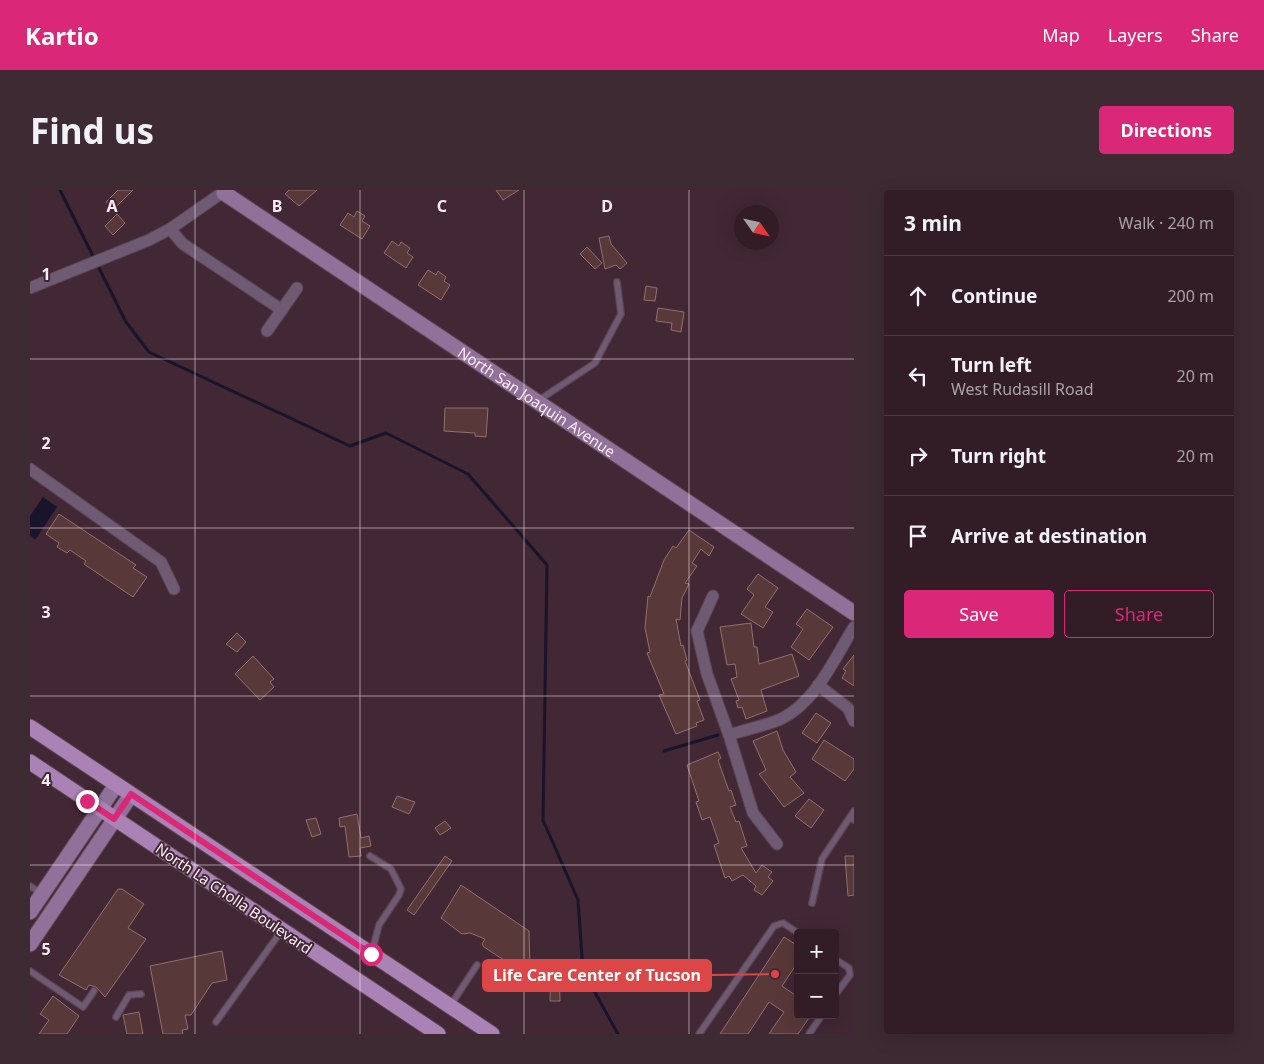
<!DOCTYPE html>
<html lang="en">
<head>
<meta charset="utf-8">
<style>
  :root { --surface:#321d27; --page:#3d2a33; --text:#f1f3f6; --muted:#a8a2a7; --line:#4d3b44; --accent:#db2777 }
  body { margin:0; font-family:"Noto Sans",sans-serif; background:var(--page); color:var(--text) }
  .controls { position:absolute; right:15px; bottom:15px; display:grid; overflow:hidden; border-radius:5px; box-shadow:0 5px 20px #0002 }
  .controls button { width:45px; height:45px; display:grid; place-items:center; padding:0; border:0; border-bottom:1px solid var(--line); background:var(--surface); color:var(--text); font:25px sans-serif }
  .compass { position:absolute; left:704px; top:15px; width:45px; height:45px; border-radius:50%; background:var(--surface); box-shadow:0 5px 20px #0002; rotate:124deg }
  .stop { position:absolute; width:15px; height:15px; margin:-11px; border:4px solid #db2777; border-radius:50%; background:#fff }
  .stop.end { background:#db2777; border-color:#fff; box-shadow:0 1px 5px #0008 }
  .list { margin:0; padding:0; list-style:none }
  h2 { display:flex; justify-content:space-between; align-items:center; height:65px; margin:0; padding:0 20px; font-size:21px }
  h2 small { font-size:16px; font-weight:400; color:var(--muted) }
  .list li { display:grid; grid-template-columns:32px 1fr auto; gap:15px; align-items:center; box-sizing:border-box; height:80px; padding:0 20px; border-top:1px solid var(--line) }
  .list b { display:block; font-size:19px; white-space:nowrap }
  .list p { margin:0; font-size:16px; white-space:nowrap; color:var(--muted) }
  .list em { font-size:16px; font-style:normal; color:var(--muted) }
  .actions { display:flex; gap:10px; padding:15px 20px }
  .actions a { flex:1; padding:11px 0; border:1px solid var(--accent); border-radius:5px; text-align:center; font-size:18px; color:var(--accent) }
  .actions .main { background:var(--accent); color:#fff }
  .icon { flex:none; width:28px; height:28px; fill:none; stroke:currentColor; stroke-width:2; stroke-linecap:round; stroke-linejoin:round }
  .map { position:relative; flex:none; width:824px; height:844px; overflow:hidden; border-radius:5px }
  header { display:flex; align-items:center; gap:30px; box-sizing:border-box; height:70px; padding:0 25px; background:var(--accent); color:#fff }
  header strong { font-size:24px }
  nav { display:flex; gap:28px; margin-inline-start:auto; font-size:18px }
  .intro { display:flex; align-items:center; justify-content:space-between; box-sizing:border-box; height:120px; padding:0 30px }
  h1 { margin:0; font-size:35px }
  .button { padding:12px 22px; border-radius:5px; background:var(--accent); color:#fff; font-size:18px; font-weight:700 }
  main { display:flex; gap:30px; padding:0 30px }
  aside { flex:1; background:var(--surface); border-radius:5px; box-shadow:0 5px 20px #0002 }
  .map>svg:first-child { display:block }
  .water { fill:#18142b }
  .lines { fill:none; stroke-linecap:round; stroke-linejoin:round }
  .stream { stroke:#18142b; stroke-width:3 }
  .building { fill:#583838; stroke:#936f6e }
  .lane-casing { stroke:#5c434f; stroke-width:8 }
  .street-casing { stroke:#5c434f; stroke-width:13 }
  .secondary-casing { stroke:#5c434f; stroke-width:17 }
  .primary-casing { stroke:#5c434f; stroke-width:17 }
  .lane { stroke:#6f5a74; stroke-width:5.5 }
  .street { stroke:#6f5a74; stroke-width:11 }
  .secondary { stroke:#917199; stroke-width:15 }
  .primary { stroke:#ab82b6; stroke-width:15 }
  .route { stroke:#db2777; stroke-width:6 }
  .grid { fill:none; stroke:#fdeef5; stroke-width:1; stroke-opacity:0.55 }
  .labels { text-anchor:middle; dominant-baseline:central; stroke-width:4; stroke-linejoin:round; paint-order:stroke }
  .street-label { font-size:15px; fill:#fdeef5; stroke:#422734 }
  .grid-label { font-size:16px; text-anchor:middle; font-weight:bold; fill:#fdeef5; stroke:#422734; stroke-width:4; stroke-linejoin:round; paint-order:stroke }
  .leader { fill:none; stroke:#dc4647; stroke-width:2 }
  .callout-dot { fill:#dc4647; stroke:#422734; stroke-width:2 }
  .callout { fill:#dc4647; stroke:#dc4647; stroke-width:2 }
  .callout-label { font-size:16px; text-anchor:middle; font-weight:bold; fill:#fff }
</style>
</head>
<body>
<header>
<strong>Kartio</strong>
<nav><a>Map</a><a>Layers</a><a>Share</a></nav>
</header>
<div class="intro"><h1>Find us</h1><a class="button">Directions</a></div>
<main>
<div class="map">
<svg width="824" height="844" viewBox="0 0 824 844">
  <rect width="100%" height="100%" fill="#422734"/>
  <path class="water" d="M 13,307 L 27,317 L 5,350 L 0,345 L 0,326 Z"/>
  <g class="lines">
    <g class="stream">
      <path d="M 30,0 L 96,132 L 119,162 L 320,256 L 356,243 L 438,284 L 517,375 L 513,630 L 548,710 L 553,781 L 588,844"/>
      <path d="M 634,561 L 688,545"/>
    </g>
  </g>
  <g class="building">
    <path d="M 88,0 L 103,0 L 83,20 L 76,12 Z"/>
    <path d="M 259,0 L 287,0 L 269,16 L 255,4 Z"/>
    <path d="M 466,0 L 489,0 L 473,10 Z"/>
    <path d="M 327,21 L 335,26 L 332,31 L 340,36 L 332,49 L 310,35 L 318,23 L 324,27 Z"/>
    <path d="M 87,24 L 95,33 L 83,45 L 75,36 Z"/>
    <path d="M 579,46 L 581,54 L 597,73 L 590,79 L 586,75 L 575,79 L 569,48 Z"/>
    <path d="M 362,51 L 369,56 L 371,52 L 380,58 L 377,63 L 383,67 L 376,78 L 354,63 Z"/>
    <path d="M 557,57 L 572,73 L 565,79 L 550,64 Z"/>
    <path d="M 398,80 L 406,85 L 408,81 L 416,87 L 414,91 L 420,95 L 411,110 L 388,95 Z"/>
    <path d="M 616,96 L 627,98 L 625,111 L 614,110 Z"/>
    <path d="M 628,118 L 654,122 L 651,142 L 641,140 L 642,133 L 626,131 Z"/>
    <path d="M 415,218 L 458,218 L 456,247 L 445,246 L 445,243 L 414,241 Z"/>
    <path d="M 29,324 L 106,375 L 103,378 L 117,387 L 103,407 L 54,374 L 56,371 L 40,360 L 37,363 L 27,357 L 29,353 L 16,344 Z"/>
    <path d="M 659,340 L 684,357 L 679,366 L 671,359 L 662,373 L 667,376 L 655,393 L 659,394 L 652,408 L 650,430 L 646,429 L 651,456 L 653,455 L 657,470 L 655,471 L 670,510 L 667,511 L 674,530 L 666,533 L 667,536 L 646,544 L 629,505 L 634,504 L 617,463 L 620,462 L 615,438 L 618,406 L 620,407 L 634,370 L 643,356 L 646,358 Z"/>
    <path d="M 728,384 L 748,398 L 735,417 L 743,422 L 733,438 L 711,424 L 724,405 L 717,399 Z"/>
    <path d="M 777,419 L 803,437 L 779,470 L 761,457 L 773,439 L 766,434 Z"/>
    <path d="M 721,433 L 724,457 L 727,457 L 729,474 L 762,464 L 769,486 L 731,500 L 737,521 L 716,529 L 712,517 L 708,518 L 706,511 L 709,510 L 701,489 L 707,487 L 705,474 L 697,475 L 690,437 Z"/>
    <path d="M 207,443 L 216,452 L 207,462 L 196,454 Z"/>
    <path d="M 824,465 L 824,496 L 812,488 L 816,481 L 813,479 Z"/>
    <path d="M 223,466 L 244,489 L 240,492 L 244,497 L 230,510 L 205,484 Z"/>
    <path d="M 786,523 L 801,533 L 787,553 L 772,543 Z"/>
    <path d="M 747,541 L 753,560 L 766,582 L 760,587 L 774,603 L 754,617 L 729,584 L 736,580 L 723,551 Z"/>
    <path d="M 794,550 L 824,569 L 824,579 L 815,591 L 782,569 Z"/>
    <path d="M 688,562 L 691,568 L 688,570 L 699,601 L 701,600 L 706,615 L 700,617 L 706,632 L 709,631 L 717,656 L 711,658 L 726,683 L 732,675 L 742,682 L 738,687 L 743,691 L 732,705 L 724,700 L 726,696 L 713,685 L 702,691 L 699,686 L 695,688 L 684,655 L 689,653 L 680,627 L 672,630 L 666,612 L 669,611 L 657,575 Z"/>
    <path d="M 367,606 L 385,612 L 379,624 L 362,617 Z"/>
    <path d="M 779,609 L 794,620 L 781,638 L 765,626 Z"/>
    <path d="M 327,624 L 331,648 L 339,646 L 341,656 L 330,658 L 331,666 L 319,667 L 315,636 L 310,637 L 309,628 Z"/>
    <path d="M 286,628 L 291,644 L 282,647 L 276,630 Z"/>
    <path d="M 415,631 L 421,638 L 410,645 L 405,638 Z"/>
    <path d="M 415,666 L 422,671 L 384,725 L 377,720 Z"/>
    <path d="M 815,666 L 824,666 L 824,705 L 818,706 Z"/>
    <path d="M 431,695 L 499,741 L 500,778 L 495,784 L 454,757 L 452,754 L 455,749 L 440,743 L 432,744 L 411,728 Z"/>
    <path d="M 88,699 L 92,699 L 114,714 L 98,738 L 116,749 L 75,807 L 66,797 L 59,795 L 56,800 L 29,785 Z"/>
    <path d="M 754,747 L 768,756 L 768,772 L 752,796 L 768,807 L 768,825 L 781,825 L 768,844 L 739,844 L 754,822 L 739,812 L 718,844 L 690,844 Z"/>
    <path d="M 192,761 L 197,790 L 182,793 L 161,825 L 155,825 L 158,839 L 152,840 L 153,844 L 133,844 L 120,776 Z"/>
    <path d="M 529,771 L 530,811 L 520,811 L 521,772 Z"/>
    <path d="M 23,806 L 49,826 L 37,844 L 9,844 L 19,830 L 10,824 Z"/>
    <path d="M 109,822 L 113,844 L 97,844 L 93,825 Z"/>
  </g>
  <g class="lines">
    <defs>
      <g id="lane">
        <path d="M 509,210 L 565,173 L 591,124 L 587,92"/>
        <path d="M 824,621 L 820,627 L 824,630"/>
        <path d="M 340,666 L 361,679 L 371,699 L 369,705 L 349,735 L 342,762"/>
        <path d="M 0,696 L 11,703"/>
        <path d="M 782,713 L 792,669 L 820,627"/>
        <path d="M 805,769 L 819,778 L 820,785 L 805,805"/>
        <path d="M 0,781 L 53,817 L 64,801"/>
        <path d="M 420,816 L 447,775"/>
        <path d="M 86,827 L 99,805 L 111,804"/>
        <path d="M 186,832 L 252,740"/>
        <path d="M 669,844 L 744,736 L 753,733 L 768,743"/>
        <path d="M 779,844 L 792,825"/>
      </g>
      <g id="street">
        <path d="M 140,39 L 153,54 L 252,120"/>
        <path d="M 0,98 L 119,50 L 140,39 L 196,0"/>
        <path d="M 237,141 L 267,98"/>
        <path d="M 0,279 L 131,372 L 144,399"/>
        <path d="M 683,406 L 667,441 L 677,484 L 699,545 L 723,623 L 747,654"/>
        <path d="M 788,495 L 818,518 L 824,531"/>
        <path d="M 699,545 C 716,539 735,536 751,529 C 786,512 804,469 824,437"/>
      </g>
      <g id="secondary">
        <path id="s1" d="M 194,3 L 824,423"/>
        <path d="M 0,722 L 86,595"/>
        <path d="M 0,754 L 101,605"/>
      </g>
      <g id="primary">
        <path d="M 0,537 L 462,844"/>
        <path d="M 0,572 L 408,844"/>
      </g>
    </defs>
    <use href="#lane" class="lane-casing"/>
    <use href="#street" class="street-casing"/>
    <use href="#secondary" class="secondary-casing"/>
    <use href="#primary" class="primary-casing"/>
    <use href="#lane" class="lane"/>
    <use href="#street" class="street"/>
    <use href="#secondary" class="secondary"/>
    <use href="#primary" class="primary"/>
  </g>
  <g class="lines">
    <path class="route" d="M 57,611 L 84,629 L 101,604 L 341,764"/>
  </g>
  <path class="grid" d="M 165,0 L 165,844M 330,0 L 330,844M 494,0 L 494,844M 659,0 L 659,844M 0,169 L 824,169M 0,338 L 824,338M 0,506 L 824,506M 0,675 L 824,675"/>
  <g class="labels">
    <g class="street-label">
      <text stroke="none"><textPath href="#s1" startOffset="376">North San Joaquin Avenue</textPath></text>
      <text transform="translate(204 708) rotate(34)">North La Cholla Boulevard</text>
    </g>
  </g>
  <g class="grid-label">
    <text x="82" y="22">A</text>
    <text x="247" y="22">B</text>
    <text x="412" y="22">C</text>
    <text x="577" y="22">D</text>
    <text x="16" y="90">1</text>
    <text x="16" y="259">2</text>
    <text x="16" y="428">3</text>
    <text x="16" y="596">4</text>
    <text x="16" y="765">5</text>
  </g>
  <path class="leader" d="M745 784L681 785"/>
  <circle class="callout-dot" cx="745" cy="784" r="5"/>
  <rect class="callout" x="453" y="770" width="228" height="31" rx="5"/>
  <g class="callout-label">
    <text x="567" y="791">Life Care Center of Tucson</text>
  </g>
</svg>
<div class="controls">
<button>+</button>
<button>−</button>
</div>
<svg class="compass" viewBox="-18 -18 36 36"><path d="M0-13l5 13h-10z" fill="#e53935"/><path d="M0 13l5-13h-10z" fill="#a8a2a7"/></svg>
<div class="stop" style="left:341px;top:764px"></div>
<div class="stop end" style="left:57px;top:611px"></div>
</div>
<aside>
<h2>3 min<small>Walk · 240 m</small></h2>
<ul class="list">
<li><svg class="icon" aria-label="ahead" viewBox="0 0 24 24"><path d="M12 20V5M6 11l6-6 6 6"/></svg><div><b>Continue</b></div><em>200 m</em></li>
<li><svg class="icon" aria-label="left" viewBox="0 0 24 24"><path d="M17 20v-9H6M10 6l-5 5 5 5"/></svg><div><b>Turn left</b><p>West Rudasill Road</p></div><em>20 m</em></li>
<li><svg class="icon" aria-label="right" viewBox="0 0 24 24"><path d="M7 20v-9h11M14 6l5 5-5 5"/></svg><div><b>Turn right</b></div><em>20 m</em></li>
<li><svg class="icon" aria-label="arrive" viewBox="0 0 24 24"><path d="M6 21V4h12l-3 4 3 4H6"/></svg><div><b>Arrive at destination</b></div></li>
</ul>
<div class="actions"><a class="main">Save</a><a>Share</a></div>
</aside>
</main>
</body>
</html>
